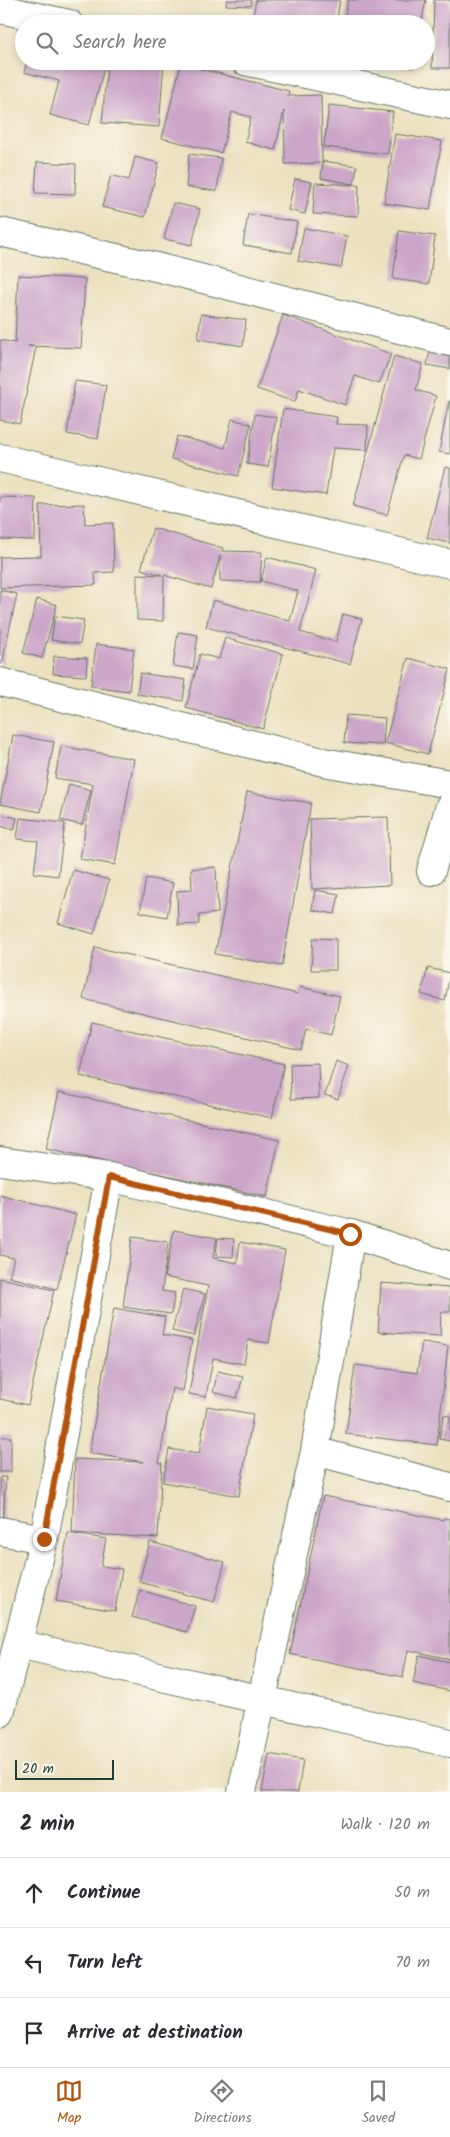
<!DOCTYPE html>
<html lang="en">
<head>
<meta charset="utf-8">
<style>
  :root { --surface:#fff; --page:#f2f2f3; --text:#2b2b33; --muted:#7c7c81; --line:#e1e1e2; --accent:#b45309 }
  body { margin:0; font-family:Kalam,sans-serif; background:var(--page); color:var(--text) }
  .scale { position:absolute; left:15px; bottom:12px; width:99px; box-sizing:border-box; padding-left:5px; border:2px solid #1f3d34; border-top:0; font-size:14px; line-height:18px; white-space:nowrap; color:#1f3d34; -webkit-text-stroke:4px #fbf7ec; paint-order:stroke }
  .stop { position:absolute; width:15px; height:15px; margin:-11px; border:4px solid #b45309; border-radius:50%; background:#fff }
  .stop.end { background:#b45309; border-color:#fff; box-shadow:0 1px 5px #0008 }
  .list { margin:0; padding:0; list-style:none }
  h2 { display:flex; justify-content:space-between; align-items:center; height:65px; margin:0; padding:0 20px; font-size:21px }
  h2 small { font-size:16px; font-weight:400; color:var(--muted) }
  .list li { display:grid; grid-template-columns:32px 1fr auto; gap:15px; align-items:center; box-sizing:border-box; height:70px; padding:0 20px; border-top:1px solid var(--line) }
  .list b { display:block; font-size:19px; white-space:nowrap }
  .list em { font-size:16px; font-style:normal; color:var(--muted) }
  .icon { flex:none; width:28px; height:28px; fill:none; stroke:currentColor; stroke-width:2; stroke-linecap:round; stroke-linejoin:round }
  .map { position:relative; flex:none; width:450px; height:1792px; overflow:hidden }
  .search { position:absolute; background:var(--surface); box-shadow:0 2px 8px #0003; left:15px; right:15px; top:15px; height:55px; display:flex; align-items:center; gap:12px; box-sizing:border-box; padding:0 18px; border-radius:28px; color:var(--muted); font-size:19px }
  .sheet { height:275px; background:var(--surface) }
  nav { display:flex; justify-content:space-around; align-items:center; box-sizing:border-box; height:70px; border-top:1px solid var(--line); background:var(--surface); font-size:14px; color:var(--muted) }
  nav a { display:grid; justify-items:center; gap:2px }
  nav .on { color:var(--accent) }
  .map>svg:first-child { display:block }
  .building { fill:#cca6c9 }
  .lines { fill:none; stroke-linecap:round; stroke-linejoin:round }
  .minor-casing { stroke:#667665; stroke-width:30 }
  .minor { stroke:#fff; stroke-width:28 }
  .route { stroke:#b45309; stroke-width:6 }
</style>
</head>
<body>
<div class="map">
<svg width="450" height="1792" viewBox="0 0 450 1792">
  <rect width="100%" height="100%" fill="#fbf7ec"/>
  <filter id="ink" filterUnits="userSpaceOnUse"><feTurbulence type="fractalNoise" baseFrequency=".02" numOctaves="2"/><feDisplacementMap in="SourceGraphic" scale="10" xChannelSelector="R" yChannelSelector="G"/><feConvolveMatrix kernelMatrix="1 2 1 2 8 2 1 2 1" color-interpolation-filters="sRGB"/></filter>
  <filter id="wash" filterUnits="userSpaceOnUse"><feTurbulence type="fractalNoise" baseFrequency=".0096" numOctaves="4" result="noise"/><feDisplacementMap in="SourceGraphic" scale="20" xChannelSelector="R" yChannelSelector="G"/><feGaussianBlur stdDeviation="1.12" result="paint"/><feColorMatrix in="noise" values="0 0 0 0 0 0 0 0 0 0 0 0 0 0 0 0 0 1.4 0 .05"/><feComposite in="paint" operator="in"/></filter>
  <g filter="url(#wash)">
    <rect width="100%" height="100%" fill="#ebe1bf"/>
    <g id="blocks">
      <g class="building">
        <path d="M 227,0 L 251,0 L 251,6 L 226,5 Z"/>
        <path d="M 256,0 L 340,0 L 336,24 L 297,24 L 253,16 Z"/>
        <path d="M 348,0 L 426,0 L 421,24 L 343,24 Z"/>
        <path d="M 434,0 L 450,0 L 450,68 L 432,68 Z"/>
        <path d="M 27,61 L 106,61 L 89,125 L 50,115 L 59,81 L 24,72 Z"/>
        <path d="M 146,61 L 164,61 L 159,127 L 102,123 L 107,64 L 145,66 Z"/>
        <path d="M 385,61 L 414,61 L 413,68 Z"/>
        <path d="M 181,64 L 289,91 L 288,96 L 321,95 L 322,163 L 285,164 L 284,111 L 275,150 L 245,142 L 251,117 L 232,112 L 221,153 L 162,138 Z"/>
        <path d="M 329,105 L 393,112 L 388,154 L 324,147 Z"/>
        <path d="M 395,134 L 442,141 L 430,210 L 384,203 Z"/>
        <path d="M 189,154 L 221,158 L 217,191 L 186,187 Z"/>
        <path d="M 135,157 L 159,163 L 145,217 L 102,207 L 111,175 L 129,180 Z"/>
        <path d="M 323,161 L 357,166 L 354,184 L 321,178 Z"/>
        <path d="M 37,162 L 76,164 L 75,194 L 35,193 Z"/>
        <path d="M 295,179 L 312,182 L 305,214 L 288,210 Z"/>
        <path d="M 315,183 L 359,185 L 358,216 L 313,214 Z"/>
        <path d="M 173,203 L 200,209 L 192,245 L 164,239 Z"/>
        <path d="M 248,214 L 297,222 L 292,253 L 243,245 Z"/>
        <path d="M 304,228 L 347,236 L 341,268 L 298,261 Z"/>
        <path d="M 399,231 L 435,236 L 429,284 L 393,279 Z"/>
        <path d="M 18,275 L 85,279 L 81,348 L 28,346 L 36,347 L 20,424 L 0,420 L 0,340 L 15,343 Z"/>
        <path d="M 201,314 L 246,320 L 243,346 L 198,339 Z"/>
        <path d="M 283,315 L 391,354 L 379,384 L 355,376 L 345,405 L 299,389 L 295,402 L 257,389 Z"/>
        <path d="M 430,351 L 450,354 L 450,369 L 427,365 Z"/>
        <path d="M 394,356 L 423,364 L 416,390 L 436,396 L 419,459 L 404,455 L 387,515 L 353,506 Z"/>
        <path d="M 75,381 L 106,385 L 98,439 L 67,434 Z"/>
        <path d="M 449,401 L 450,401 L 450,454 L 439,452 Z"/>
        <path d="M 283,409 L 337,417 L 336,424 L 368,425 L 367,450 L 333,448 L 326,495 L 272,487 Z"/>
        <path d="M 255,414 L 276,417 L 268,467 L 247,464 Z"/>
        <path d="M 232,419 L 251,424 L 238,476 L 171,459 L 177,436 L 225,448 Z"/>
        <path d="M 445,467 L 450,468 L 450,543 L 427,538 Z"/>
        <path d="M 0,497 L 36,498 L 35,540 L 0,539 Z"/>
        <path d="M 84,504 L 85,524 L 113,523 L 114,572 L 95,573 L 96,585 L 0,588 L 0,557 L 41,556 L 40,505 Z"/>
        <path d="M 153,528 L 223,548 L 222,551 L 262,552 L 260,582 L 220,581 L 220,556 L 211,589 L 164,575 L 163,621 L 137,620 L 137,574 L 162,575 L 141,569 Z"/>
        <path d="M 267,557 L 316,570 L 300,632 L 336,642 L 343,614 L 362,619 L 350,664 L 206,627 L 213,600 L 290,621 L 298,591 L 261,581 Z"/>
        <path d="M 0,590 L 17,594 L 2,664 L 0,664 Z"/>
        <path d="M 37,599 L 57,605 L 42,658 L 23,653 Z"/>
        <path d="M 55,616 L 84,620 L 80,644 L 51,640 Z"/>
        <path d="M 178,632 L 198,635 L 193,669 L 173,666 Z"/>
        <path d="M 225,638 L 283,654 L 263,729 L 186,708 L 200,654 L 219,659 Z"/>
        <path d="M 96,644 L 134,649 L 129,691 L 91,686 Z"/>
        <path d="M 54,656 L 87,658 L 86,676 L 53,674 Z"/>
        <path d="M 408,658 L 450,669 L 428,754 L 385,743 Z"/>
        <path d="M 140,673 L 186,680 L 183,701 L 137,694 Z"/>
        <path d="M 346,715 L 385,718 L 383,745 L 344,743 Z"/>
        <path d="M 13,735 L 54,742 L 41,812 L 0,804 Z"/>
        <path d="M 61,746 L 134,759 L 115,865 L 80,859 L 93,784 L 55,778 Z"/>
        <path d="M 69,784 L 91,790 L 82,825 L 60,820 Z"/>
        <path d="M 247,792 L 311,803 L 282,966 L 215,954 Z"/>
        <path d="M 0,814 L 17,818 L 14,830 L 0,826 Z"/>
        <path d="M 388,817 L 390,885 L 312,889 L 310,819 Z"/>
        <path d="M 20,818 L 65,823 L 58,876 L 34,873 L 38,841 L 17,839 Z"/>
        <path d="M 216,867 L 218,913 L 199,915 L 199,924 L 178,925 L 177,891 L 192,890 L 191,869 Z"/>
        <path d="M 73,870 L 109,880 L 94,934 L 58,923 Z"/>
        <path d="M 146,878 L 173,883 L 167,917 L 140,912 Z"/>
        <path d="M 315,890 L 339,894 L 335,914 L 312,910 Z"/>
        <path d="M 313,938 L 336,939 L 336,970 L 311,970 Z"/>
        <path d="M 95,947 L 298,994 L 300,987 L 340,996 L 331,1035 L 306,1029 L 301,1050 L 83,999 Z"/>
        <path d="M 428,968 L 450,973 L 445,1001 L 421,994 Z"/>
        <path d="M 92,1022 L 284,1064 L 272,1118 L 80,1076 Z"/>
        <path d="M 336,1061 L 349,1066 L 338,1099 L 325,1095 Z"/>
        <path d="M 318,1063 L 319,1098 L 291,1099 L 290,1064 Z"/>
        <path d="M 59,1092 L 279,1140 L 267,1197 L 46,1149 Z"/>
        <path d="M 0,1195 L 76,1215 L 57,1289 L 9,1277 L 14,1258 L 0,1255 Z"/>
        <path d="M 174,1230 L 217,1238 L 213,1258 L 237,1263 L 240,1242 L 285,1250 L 269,1343 L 248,1340 L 244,1364 L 213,1358 L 206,1397 L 189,1394 L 208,1286 L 164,1277 Z"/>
        <path d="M 132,1237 L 168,1242 L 162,1291 L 175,1293 L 171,1314 L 123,1307 Z"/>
        <path d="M 218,1238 L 234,1239 L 233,1257 L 216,1256 Z"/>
        <path d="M 0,1278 L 54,1290 L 28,1405 L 0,1399 Z"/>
        <path d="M 381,1283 L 450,1288 L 450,1312 L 441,1312 L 440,1336 L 378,1332 Z"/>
        <path d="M 183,1289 L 205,1294 L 194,1336 L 172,1331 Z"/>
        <path d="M 114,1308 L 165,1317 L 162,1335 L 192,1340 L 183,1391 L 172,1388 L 159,1463 L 162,1463 L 158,1538 L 72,1533 L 75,1459 L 144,1462 L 89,1453 Z"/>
        <path d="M 422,1342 L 448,1346 L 437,1445 L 346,1434 L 355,1365 L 417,1373 Z"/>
        <path d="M 218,1371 L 243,1377 L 237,1398 L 213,1392 Z"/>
        <path d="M 207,1406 L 253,1414 L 239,1496 L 163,1482 L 169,1449 L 199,1454 Z"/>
        <path d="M 444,1415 L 450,1416 L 450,1441 L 439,1439 Z"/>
        <rect x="0" y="1437" width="11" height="35"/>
        <path d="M 0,1477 L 6,1477 L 3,1521 L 0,1521 Z"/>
        <path d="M 323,1496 L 443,1520 L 444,1518 L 450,1519 L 450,1659 L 408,1650 L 403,1677 L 290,1654 Z"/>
        <path d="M 68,1533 L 106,1539 L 101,1566 L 122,1569 L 115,1611 L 56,1601 Z"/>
        <path d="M 150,1542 L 225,1562 L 214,1602 L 139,1582 Z"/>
        <path d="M 140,1590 L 195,1606 L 187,1632 L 132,1617 Z"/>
        <path d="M 419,1655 L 450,1662 L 450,1691 L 413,1683 Z"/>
        <path d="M 269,1754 L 303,1760 L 298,1792 L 262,1792 Z"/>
      </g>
    </g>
  </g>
  <g filter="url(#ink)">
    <use href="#blocks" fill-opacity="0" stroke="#667665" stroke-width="1"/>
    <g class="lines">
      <defs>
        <g id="minor">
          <path d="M 0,9 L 69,24"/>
          <path d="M 245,61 L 450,105"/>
          <path d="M 0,232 L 156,267 L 450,342"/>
          <path d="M 0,458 L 450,564"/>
          <path d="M 0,682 L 323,762 L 450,784"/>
          <path d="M 431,871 L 450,806"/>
          <path d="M 0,1161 L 109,1177 L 351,1234 L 450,1266"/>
          <path d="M 315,1451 L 450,1487"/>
          <path d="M 0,1531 L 44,1539"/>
          <path d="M 18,1644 L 450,1743"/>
          <path d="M 0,1713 L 44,1539 L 109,1177"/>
          <path d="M 242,1792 L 315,1451 L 351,1234"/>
        </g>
      </defs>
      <use href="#minor" class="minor-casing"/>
      <use href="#minor" class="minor"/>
    </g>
  </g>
  <g class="lines" filter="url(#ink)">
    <path class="route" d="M 44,1539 L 109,1177 L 350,1234"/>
  </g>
</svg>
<div class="scale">20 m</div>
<div class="stop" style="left:350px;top:1234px"></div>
<div class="stop end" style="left:44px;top:1539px"></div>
<div class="search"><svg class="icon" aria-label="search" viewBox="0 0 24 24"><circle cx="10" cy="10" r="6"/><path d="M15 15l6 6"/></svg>Search here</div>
</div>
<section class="sheet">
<h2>2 min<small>Walk · 120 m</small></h2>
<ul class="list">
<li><svg class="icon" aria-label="ahead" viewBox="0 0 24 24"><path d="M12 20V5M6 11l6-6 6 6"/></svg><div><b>Continue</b></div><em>50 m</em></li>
<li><svg class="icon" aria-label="left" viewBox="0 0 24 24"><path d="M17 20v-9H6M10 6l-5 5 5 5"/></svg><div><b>Turn left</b></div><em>70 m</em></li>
<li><svg class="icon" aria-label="arrive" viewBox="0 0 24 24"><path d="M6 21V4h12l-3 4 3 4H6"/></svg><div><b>Arrive at destination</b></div></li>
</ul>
</section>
<nav>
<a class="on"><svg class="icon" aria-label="map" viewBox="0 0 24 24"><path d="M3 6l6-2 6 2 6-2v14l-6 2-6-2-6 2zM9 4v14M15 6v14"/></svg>Map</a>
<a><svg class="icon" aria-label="directions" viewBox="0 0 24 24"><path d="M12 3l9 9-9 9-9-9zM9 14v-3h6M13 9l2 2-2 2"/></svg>Directions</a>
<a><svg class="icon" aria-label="saved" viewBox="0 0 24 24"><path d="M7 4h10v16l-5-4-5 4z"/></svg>Saved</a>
</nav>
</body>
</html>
